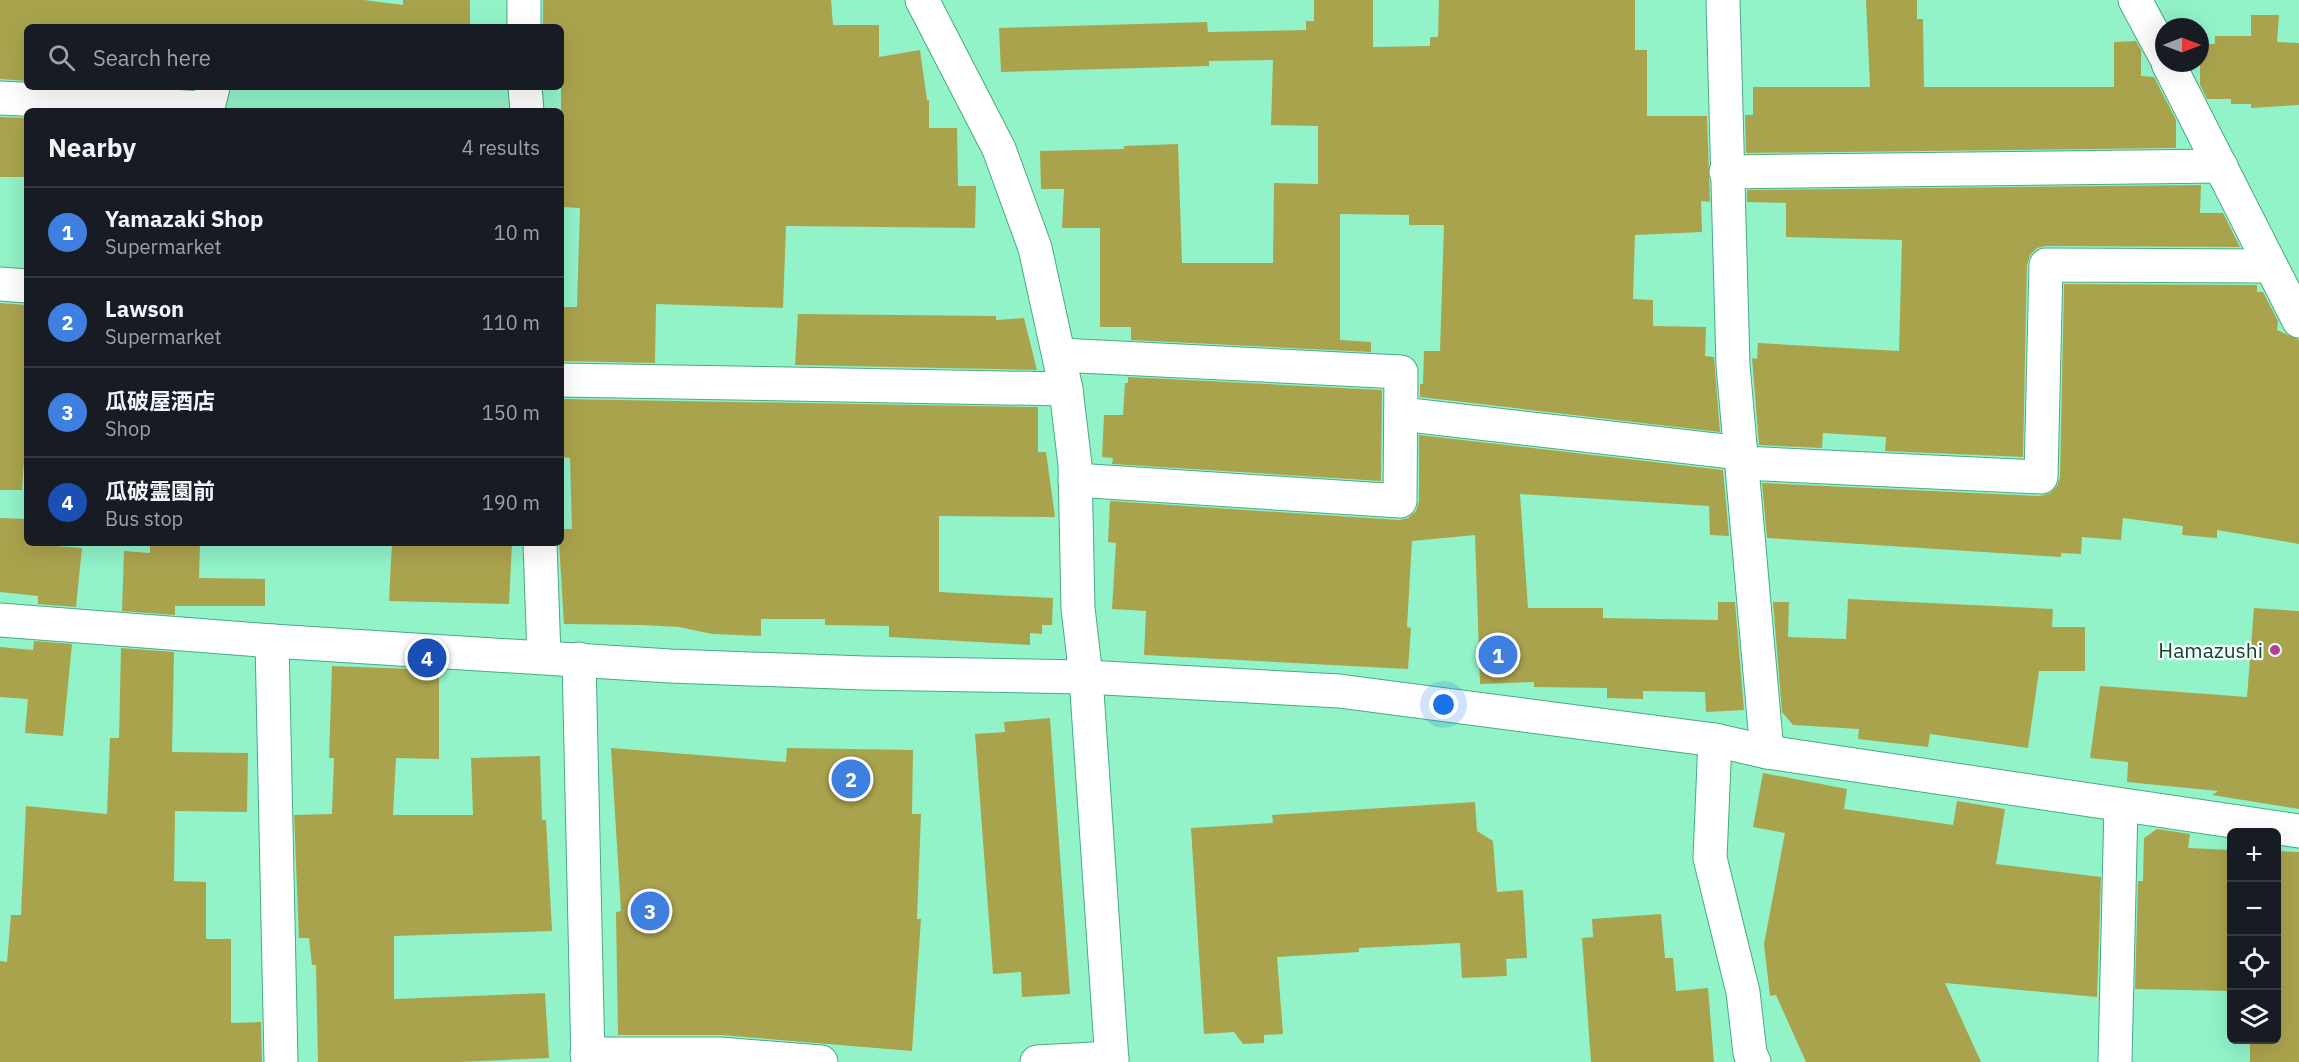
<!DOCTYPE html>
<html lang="en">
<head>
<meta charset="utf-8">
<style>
  :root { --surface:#171b24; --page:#20242c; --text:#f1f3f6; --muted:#9ea1a6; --line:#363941; --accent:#0b8043 }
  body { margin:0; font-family:"IBM Plex Sans","Noto Sans JP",sans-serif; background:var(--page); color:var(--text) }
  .controls { position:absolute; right:18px; bottom:18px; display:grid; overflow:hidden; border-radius:9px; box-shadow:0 6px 24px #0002 }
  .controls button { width:54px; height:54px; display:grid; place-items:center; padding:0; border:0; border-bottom:2px solid var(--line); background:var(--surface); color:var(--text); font:30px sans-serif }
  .compass { position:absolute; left:2155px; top:18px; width:54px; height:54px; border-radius:50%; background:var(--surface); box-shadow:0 6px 24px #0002; rotate:90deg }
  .you { position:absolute; left:1444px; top:705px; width:21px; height:21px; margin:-15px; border:4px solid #fff; border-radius:50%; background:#1a73e8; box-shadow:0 0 0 9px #1a73e833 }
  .badge { display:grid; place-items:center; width:39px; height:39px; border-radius:50%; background:var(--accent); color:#fff; font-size:20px; font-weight:700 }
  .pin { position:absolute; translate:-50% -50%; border:3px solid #fff; box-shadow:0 2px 6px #0006 }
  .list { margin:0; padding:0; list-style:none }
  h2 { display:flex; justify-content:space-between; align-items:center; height:78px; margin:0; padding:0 24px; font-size:26px }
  h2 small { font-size:20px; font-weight:400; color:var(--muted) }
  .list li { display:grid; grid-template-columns:39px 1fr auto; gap:18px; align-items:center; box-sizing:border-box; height:90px; padding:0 24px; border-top:2px solid var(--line) }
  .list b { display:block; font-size:22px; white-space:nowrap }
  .list p { margin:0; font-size:20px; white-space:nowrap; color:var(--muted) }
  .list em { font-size:20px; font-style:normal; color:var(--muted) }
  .icon { flex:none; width:33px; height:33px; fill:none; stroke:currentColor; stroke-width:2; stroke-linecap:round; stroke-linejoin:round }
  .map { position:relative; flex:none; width:2299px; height:1062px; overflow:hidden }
  .search { position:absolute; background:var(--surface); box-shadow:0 6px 24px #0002; left:24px; top:24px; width:540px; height:66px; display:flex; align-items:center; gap:15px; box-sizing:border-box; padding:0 21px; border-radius:9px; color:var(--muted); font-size:22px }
  .panel { position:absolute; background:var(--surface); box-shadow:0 6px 24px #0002; left:24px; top:108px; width:540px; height:438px; border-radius:9px }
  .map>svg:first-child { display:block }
  .building { fill:#aaa34d }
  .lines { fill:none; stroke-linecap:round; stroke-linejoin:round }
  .minor-casing { stroke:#48aa83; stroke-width:35 }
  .tertiary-casing { stroke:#48aa83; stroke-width:35 }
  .minor { stroke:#fff; stroke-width:33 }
  .tertiary { stroke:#fff; stroke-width:33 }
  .poi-dot { fill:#ba3e8e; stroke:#f6fffb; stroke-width:2 }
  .labels { text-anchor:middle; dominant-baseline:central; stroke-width:4.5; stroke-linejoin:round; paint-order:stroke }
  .poi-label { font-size:21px; fill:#184131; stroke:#f6fffb; text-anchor:end }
</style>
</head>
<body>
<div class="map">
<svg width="2299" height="1062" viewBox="0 0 2299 1062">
  <rect width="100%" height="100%" fill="#92f3c9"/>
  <g class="building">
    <path d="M 0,0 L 364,0 L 403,5 L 403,0 L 470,0 L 470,27 L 27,27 L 27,81 L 0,79 Z"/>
    <path d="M 543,0 L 831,0 L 833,25 L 879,25 L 879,57 L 920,50 L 927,100 L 929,100 L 929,128 L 957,128 L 958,186 L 976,186 L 975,228 L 786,226 L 783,308 L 656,304 L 655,363 L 561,361 L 561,307 L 577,307 L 580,208 L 561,207 L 561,27 L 543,27 Z"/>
    <path d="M 1314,0 L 1373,0 L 1373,47 L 1430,46 L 1430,37 L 1438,37 L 1439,0 L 1635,0 L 1635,50 L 1647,50 L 1647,116 L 1707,116 L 1710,202 L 1701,201 L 1702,232 L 1635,235 L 1633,299 L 1653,300 L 1653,326 L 1706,327 L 1705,356 L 1714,357 L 1720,432 L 1420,397 L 1420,384 L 1423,384 L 1424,351 L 1440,351 L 1444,225 L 1409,225 L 1409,215 L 1340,214 L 1340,340 L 1371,342 L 1371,352 L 1131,340 L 1131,327 L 1100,327 L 1100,228 L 1062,228 L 1064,189 L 1041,189 L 1040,151 L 1124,149 L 1124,146 L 1178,144 L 1182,263 L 1273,263 L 1274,183 L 1318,184 L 1318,126 L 1271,125 L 1273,60 L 1209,61 L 1209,66 L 1001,72 L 999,28 L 1207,22 L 1208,32 L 1306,30 L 1306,21 L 1314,21 Z"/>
    <path d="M 1866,0 L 1917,0 L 1917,19 L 1923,19 L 1924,87 L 2114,87 L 2114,42 L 2136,41 L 2141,50 L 2141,76 L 2154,77 L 2176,120 L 2176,148 L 1746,153 L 1745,115 L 1753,115 L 1753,87 L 1870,87 Z"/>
    <path d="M 2251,15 L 2279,15 L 2277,42 L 2299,43 L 2299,105 L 2251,108 L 2251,104 L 2231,104 L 2231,99 L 2207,99 L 2200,85 L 2200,44 L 2215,44 L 2215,36 L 2251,36 Z"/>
    <path d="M 0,117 L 27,118 L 27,177 L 0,177 Z"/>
    <path d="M 2201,185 L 2200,213 L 2223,213 L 2240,247 L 2046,246 L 2037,248 L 2030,255 L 2027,265 L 2023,457 L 1885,451 L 1886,437 L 1823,433 L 1822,448 L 1759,445 L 1752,358 L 1757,359 L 1758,343 L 1899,351 L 1902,240 L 1786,237 L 1786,203 L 1747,202 L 1747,190 Z"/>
    <path d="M 2064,284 L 2257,285 L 2257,292 L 2263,292 L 2278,321 L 2277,330 L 2299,340 L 2299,544 L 2217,530 L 2217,538 L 2182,535 L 2183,526 L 2123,518 L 2121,540 L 2082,537 L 2081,554 L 2061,553 L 2061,557 L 1767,538 L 1762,483 L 2040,496 L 2050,493 L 2057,486 L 2060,477 Z"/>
    <path d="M 0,303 L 27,305 L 27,417 L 22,490 L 0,490 Z"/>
    <path d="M 798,314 L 996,316 L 996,320 L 1024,318 L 1037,370 L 795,365 Z"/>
    <path d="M 1128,377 L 1382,390 L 1381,481 L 1112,464 L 1113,458 L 1102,457 L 1104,415 L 1123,415 L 1125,383 L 1128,383 Z"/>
    <path d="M 561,399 L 1038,407 L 1038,452 L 1046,452 L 1055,517 L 939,516 L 939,592 L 1053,598 L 1052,625 L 1042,625 L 1042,634 L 1030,633 L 1030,645 L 889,637 L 889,626 L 825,625 L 825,619 L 761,619 L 761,636 L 712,634 L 679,627 L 642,625 L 564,624 L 559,543 L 561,543 L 562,529 L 572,529 L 570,458 L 561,457 Z"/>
    <path d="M 1419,435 L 1723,470 L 1729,536 L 1710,535 L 1709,506 L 1520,494 L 1528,608 L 1603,608 L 1603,618 L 1718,620 L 1718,602 L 1735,602 L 1744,710 L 1706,712 L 1705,692 L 1643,691 L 1643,699 L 1607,698 L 1607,688 L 1534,687 L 1534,682 L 1480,684 L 1475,535 L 1412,541 L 1407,627 L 1411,628 L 1408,669 L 1144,655 L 1146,611 L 1112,609 L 1116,543 L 1108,542 L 1110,501 L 1399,520 L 1408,518 L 1416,511 L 1419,501 Z"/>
    <path d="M 0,518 L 27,519 L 27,543 L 57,543 L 56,546 L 82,548 L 76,607 L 38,604 L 38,596 L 0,592 Z"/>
    <path d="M 150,543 L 200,543 L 199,578 L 265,579 L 265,606 L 175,606 L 175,615 L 122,611 L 124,551 L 150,553 Z"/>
    <path d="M 392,543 L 512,543 L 509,604 L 389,601 Z"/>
    <path d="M 1848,599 L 2053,609 L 2052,627 L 2085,627 L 2085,671 L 2039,671 L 2028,748 L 1930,734 L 1928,747 L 1858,739 L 1859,729 L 1793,725 L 1782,712 L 1773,602 L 1789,602 L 1788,637 L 1846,639 Z"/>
    <path d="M 2254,608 L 2299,611 L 2299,809 L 2212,795 L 2218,791 L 2127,782 L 2128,762 L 2090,758 L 2100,686 L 2247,697 Z"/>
    <path d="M 34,641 L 72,644 L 63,736 L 25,733 L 28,699 L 0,697 L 0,647 L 33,650 Z"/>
    <path d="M 121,648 L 174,652 L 172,752 L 248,753 L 247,812 L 175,811 L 174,881 L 206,882 L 206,939 L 231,939 L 231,1023 L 261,1022 L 262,1062 L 0,1062 L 0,961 L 7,962 L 11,915 L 21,915 L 26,806 L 107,814 L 110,738 L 119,738 Z"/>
    <path d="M 332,666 L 439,670 L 439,759 L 396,758 L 393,815 L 473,815 L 471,758 L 540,756 L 542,820 L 546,820 L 552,931 L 394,936 L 394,999 L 545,993 L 549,1058 L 460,1062 L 318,1062 L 316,965 L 312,965 L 309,938 L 299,938 L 294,815 L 332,814 L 334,758 L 329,758 Z"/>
    <path d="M 1050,718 L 1070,994 L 1022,997 L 1021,972 L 993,974 L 975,734 L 1005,732 L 1004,722 Z"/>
    <path d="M 611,748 L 786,762 L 787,748 L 913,750 L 912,814 L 921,814 L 917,919 L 921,919 L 912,1051 L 721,1035 L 618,1035 L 616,912 L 621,911 Z"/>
    <path d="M 1763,773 L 1847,789 L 1844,809 L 1953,825 L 1957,801 L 2005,809 L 1996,864 L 2101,877 L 2097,997 L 1945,983 L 1981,1062 L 1806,1062 L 1776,995 L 1770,996 L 1764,944 L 1785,833 L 1753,827 Z"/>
    <path d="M 1475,802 L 1477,831 L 1493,841 L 1497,892 L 1523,890 L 1527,958 L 1506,959 L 1507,976 L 1462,978 L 1460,943 L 1359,948 L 1359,952 L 1277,957 L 1283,1034 L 1264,1035 L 1264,1043 L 1243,1044 L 1234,1032 L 1204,1034 L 1191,828 L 1273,823 L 1272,815 Z"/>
    <path d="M 2157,829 L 2190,834 L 2188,848 L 2232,850 L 2232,991 L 2135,989 L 2138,881 L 2143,881 L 2144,838 Z"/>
    <path d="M 2277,851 L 2299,852 L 2299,1062 L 2250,1062 L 2250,1040 L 2277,1040 Z"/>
    <path d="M 1661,914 L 1665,958 L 1673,958 L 1676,991 L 1708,988 L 1714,1062 L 1591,1062 L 1582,938 L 1593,937 L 1592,919 Z"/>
  </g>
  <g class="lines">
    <defs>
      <g id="minor">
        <path d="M 524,0 L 524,27"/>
        <path d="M 922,0 L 999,149 L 1035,248 L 1066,389 L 1075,465 L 1078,608 L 1086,677 L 1112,1062"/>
        <path d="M 1723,0 L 1733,365 L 1767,752"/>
        <path d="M 2135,0 L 2164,54"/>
        <path d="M 2168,63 L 2299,321"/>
        <path d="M 525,87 L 527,111"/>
        <path d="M 0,98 L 208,108 L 213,87"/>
        <path d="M 1726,172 L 2221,166"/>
        <path d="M 0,284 L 27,286"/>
        <path d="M 1059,355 L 1401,372 L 1400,501 L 1075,480"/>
        <path d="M 561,380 L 1066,389"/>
        <path d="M 1401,414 L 1741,453"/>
        <path d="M 1742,463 L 2041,477 L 2046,265 L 2271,266"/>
        <path d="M 540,543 L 544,656"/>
        <path d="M 0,620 L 272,641 L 670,666 L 864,673 L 1086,677 L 1339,691 L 1715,740 L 1767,752 L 2299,831"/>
        <path d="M 272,641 L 281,1062"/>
        <path d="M 1715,740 L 1710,858 L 1743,992 L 1750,1053 L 1754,1062"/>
        <path d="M 587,1054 L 720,1054 L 821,1062"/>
        <path d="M 1037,1062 L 1112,1058"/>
        <path d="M 2115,1062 L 2121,805"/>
      </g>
      <path id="tertiary" d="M 579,659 L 588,1062"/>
    </defs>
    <use href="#minor" class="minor-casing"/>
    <use href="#tertiary" class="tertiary-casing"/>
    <use href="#minor" class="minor"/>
    <use href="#tertiary" class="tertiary"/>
  </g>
  <circle class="poi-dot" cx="2275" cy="650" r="6"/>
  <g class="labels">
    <g class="poi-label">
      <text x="2263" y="650">Hamazushi</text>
    </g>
  </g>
</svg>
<div class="controls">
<button>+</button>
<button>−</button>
<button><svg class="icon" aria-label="locate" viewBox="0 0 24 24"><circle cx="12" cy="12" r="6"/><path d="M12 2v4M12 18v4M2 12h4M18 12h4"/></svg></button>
<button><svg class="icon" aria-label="layers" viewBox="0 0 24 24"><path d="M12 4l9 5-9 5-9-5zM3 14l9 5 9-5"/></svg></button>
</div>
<svg class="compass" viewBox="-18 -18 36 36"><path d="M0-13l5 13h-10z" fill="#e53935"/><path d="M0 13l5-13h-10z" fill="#9ea1a6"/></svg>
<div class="you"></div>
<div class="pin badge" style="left:1498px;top:655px;background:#3f7fe0">1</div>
<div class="pin badge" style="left:851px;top:779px;background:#3f7fe0">2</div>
<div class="pin badge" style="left:650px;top:911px;background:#3f7fe0">3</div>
<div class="pin badge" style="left:427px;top:658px;background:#1a4fb4">4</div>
<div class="search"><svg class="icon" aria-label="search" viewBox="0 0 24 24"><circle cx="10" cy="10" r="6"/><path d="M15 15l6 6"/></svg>Search here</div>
<section class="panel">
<h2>Nearby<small>4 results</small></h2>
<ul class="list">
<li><span class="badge" style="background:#3f7fe0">1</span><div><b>Yamazaki Shop</b><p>Supermarket</p></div><em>10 m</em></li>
<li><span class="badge" style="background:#3f7fe0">2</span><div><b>Lawson</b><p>Supermarket</p></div><em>110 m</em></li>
<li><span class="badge" style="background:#3f7fe0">3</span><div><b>瓜破屋酒店</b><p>Shop</p></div><em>150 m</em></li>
<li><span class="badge" style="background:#1a4fb4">4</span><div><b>瓜破霊園前</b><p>Bus stop</p></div><em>190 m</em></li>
</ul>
</section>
</div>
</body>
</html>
